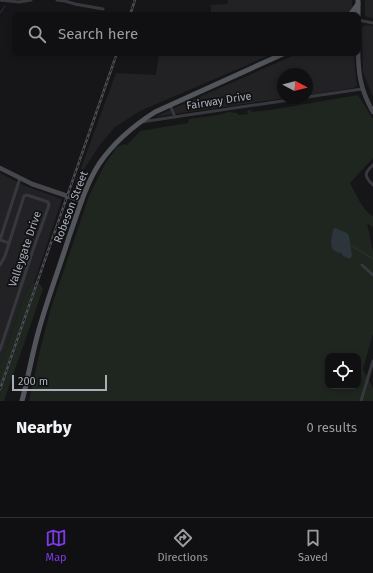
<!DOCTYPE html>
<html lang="en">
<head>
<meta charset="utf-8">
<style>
  :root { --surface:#101012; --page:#19191b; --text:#f1f3f6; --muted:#9c9d9f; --line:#303032; --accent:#7c3aed }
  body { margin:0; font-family:"Fira Sans",sans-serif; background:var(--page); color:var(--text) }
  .controls { position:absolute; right:12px; bottom:12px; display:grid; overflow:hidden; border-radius:8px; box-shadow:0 2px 6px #0003 }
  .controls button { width:36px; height:36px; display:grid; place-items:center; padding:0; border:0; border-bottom:1px solid var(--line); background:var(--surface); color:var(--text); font:20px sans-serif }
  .compass { position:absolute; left:277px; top:68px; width:36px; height:36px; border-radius:50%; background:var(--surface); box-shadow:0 2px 6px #0003; rotate:97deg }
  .scale { position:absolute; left:12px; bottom:10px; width:95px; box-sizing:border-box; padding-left:4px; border:2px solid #a8adb8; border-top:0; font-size:11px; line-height:14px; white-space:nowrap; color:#a8adb8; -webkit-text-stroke:3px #111113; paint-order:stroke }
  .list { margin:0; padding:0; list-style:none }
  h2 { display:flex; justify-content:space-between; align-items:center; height:52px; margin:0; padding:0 16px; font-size:17px }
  h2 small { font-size:13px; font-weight:400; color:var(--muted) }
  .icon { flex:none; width:22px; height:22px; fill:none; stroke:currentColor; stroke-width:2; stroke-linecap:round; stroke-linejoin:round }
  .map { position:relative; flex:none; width:373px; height:401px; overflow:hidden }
  .search { position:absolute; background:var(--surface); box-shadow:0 2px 6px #0003; left:12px; right:12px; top:12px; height:44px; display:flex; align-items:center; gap:10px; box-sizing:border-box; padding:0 14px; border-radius:8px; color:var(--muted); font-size:15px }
  .sheet { height:116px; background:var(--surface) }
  nav { display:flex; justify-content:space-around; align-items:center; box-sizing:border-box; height:56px; border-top:1px solid var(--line); background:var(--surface); font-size:11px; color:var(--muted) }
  nav a { display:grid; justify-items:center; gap:2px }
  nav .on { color:var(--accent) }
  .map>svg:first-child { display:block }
  .built { fill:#222225 }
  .green { fill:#1e261f; fill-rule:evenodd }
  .water { fill:#2c353c }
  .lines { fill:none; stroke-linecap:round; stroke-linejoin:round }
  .stream { stroke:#2c353c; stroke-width:1 }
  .minor { stroke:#37383d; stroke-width:3 }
  .secondary { stroke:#45474d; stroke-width:4.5 }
  .primary { stroke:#53555c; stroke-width:5 }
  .rail-casing { stroke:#4a4c52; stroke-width:2.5 }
  .rail { stroke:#111113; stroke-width:1; stroke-dasharray:3; stroke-linecap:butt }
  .labels { text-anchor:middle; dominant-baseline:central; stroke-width:3.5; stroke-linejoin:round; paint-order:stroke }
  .street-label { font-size:11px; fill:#a8adb8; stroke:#111113 }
</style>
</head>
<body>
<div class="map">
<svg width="373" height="401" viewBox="0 0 373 401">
  <rect width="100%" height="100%" fill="#161618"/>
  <g class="built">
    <path d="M 228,0 L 352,0 L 352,15 L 211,15 L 211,5 L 227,4 Z"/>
    <path d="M 365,0 L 373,0 L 373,18 L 365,16 Z"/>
    <path d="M 366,25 L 373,26 L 373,97 L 363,72 L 362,27 Z"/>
    <path d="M 159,53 L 275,53 L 140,111 L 115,127 L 99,146 L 83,171 L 77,188 L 74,187 L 116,73 L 156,75 Z"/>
    <path d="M 299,53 L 354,53 L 355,70 L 357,86 L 353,88 L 307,95 L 307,74 L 283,74 L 283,98 L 285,98 L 154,117 Z"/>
    <path d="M 0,173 L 23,185 L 62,199 L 34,283 L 30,285 L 25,294 L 0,366 Z"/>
  </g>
  <g class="green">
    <path d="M 358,95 L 373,119 L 373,158 L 350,183 C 355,192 364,213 373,216 L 373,227 L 367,223 L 373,251 L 373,334 L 363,369 L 373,388 L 373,401 L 29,401 L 40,350 L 51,308 L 89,196 L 105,164 L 117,147 L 124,144 L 127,145 L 140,131 L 188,123 L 189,119 L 218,115 L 229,112 L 237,113 L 239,115 L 248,114 L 247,111 L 250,110 L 252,112 L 270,110 ZM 328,356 L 358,356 L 358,386 L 328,386 Z"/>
    <path d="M 34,283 L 40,284 L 43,289 L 5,398 L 4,401 L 0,401 L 0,366 L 25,294 L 30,285 Z"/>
  </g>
  <path class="water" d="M 335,228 L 347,233 L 349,236 L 352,256 L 350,259 L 343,256 L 341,253 C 328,252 331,240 333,230 Z"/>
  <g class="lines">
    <g class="stream">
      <path d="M 0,13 L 5,6"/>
      <path d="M 351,245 L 373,259"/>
    </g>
    <g class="minor">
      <path d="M 0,0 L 19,2 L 31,0"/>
      <path d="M 57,0 L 65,1 L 75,4 L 103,9"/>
      <path d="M 358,20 L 373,23"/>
      <path d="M 307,97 L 362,89"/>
      <path d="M 170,105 L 175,117"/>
      <path d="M 141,122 L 302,98"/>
      <path d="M 373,165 C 364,173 364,176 373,185"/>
      <path d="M 9,243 L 0,240 L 20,178"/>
      <path d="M 0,265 L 5,256 L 24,196 L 27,195 L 48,202 L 49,205 L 33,250 L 0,350"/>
      <path d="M 362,265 L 373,275"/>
      <path d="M 361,401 L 373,361"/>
    </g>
    <g class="secondary">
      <path d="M 358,46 C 358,73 360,89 373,112"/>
      <path d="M 0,168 L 32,184 L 82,201"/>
    </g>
    <g class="primary">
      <path d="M 358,0 L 358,15"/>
      <path d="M 350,15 L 358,4"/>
      <path d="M 22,401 C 28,378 32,355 38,333 C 47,300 59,269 69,237 C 78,212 85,186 99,164 C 114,142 133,126 155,112 L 285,53"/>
    </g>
    <defs>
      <g id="rail">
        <path d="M 130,15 L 135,0"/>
        <path d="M 0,389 L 117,53"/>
      </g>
    </defs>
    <use href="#rail" class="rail-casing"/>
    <use href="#rail" class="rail"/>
  </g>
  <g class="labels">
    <g class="street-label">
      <text transform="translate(219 101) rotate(-9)">Fairway Drive</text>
      <text transform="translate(71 207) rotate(-69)">Robeson Street</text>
      <text transform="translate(25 249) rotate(-71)">Valleygate Drive</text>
    </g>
  </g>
</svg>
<div class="controls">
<button><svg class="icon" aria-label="locate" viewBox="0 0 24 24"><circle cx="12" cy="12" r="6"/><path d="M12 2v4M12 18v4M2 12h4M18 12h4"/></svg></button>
</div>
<svg class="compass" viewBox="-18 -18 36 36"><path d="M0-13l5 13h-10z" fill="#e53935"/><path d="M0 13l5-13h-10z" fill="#9c9d9f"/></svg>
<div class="scale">200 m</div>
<div class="search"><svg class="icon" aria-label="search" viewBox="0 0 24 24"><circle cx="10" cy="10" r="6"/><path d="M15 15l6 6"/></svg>Search here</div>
</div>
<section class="sheet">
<h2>Nearby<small>0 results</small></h2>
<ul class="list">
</ul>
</section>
<nav>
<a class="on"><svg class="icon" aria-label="map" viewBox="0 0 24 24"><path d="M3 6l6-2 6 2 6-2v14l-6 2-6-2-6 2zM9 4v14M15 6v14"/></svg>Map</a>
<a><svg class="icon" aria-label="directions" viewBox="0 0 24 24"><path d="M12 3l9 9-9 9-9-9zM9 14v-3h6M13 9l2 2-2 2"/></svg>Directions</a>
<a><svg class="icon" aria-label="saved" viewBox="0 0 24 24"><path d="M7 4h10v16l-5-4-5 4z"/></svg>Saved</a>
</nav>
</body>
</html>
